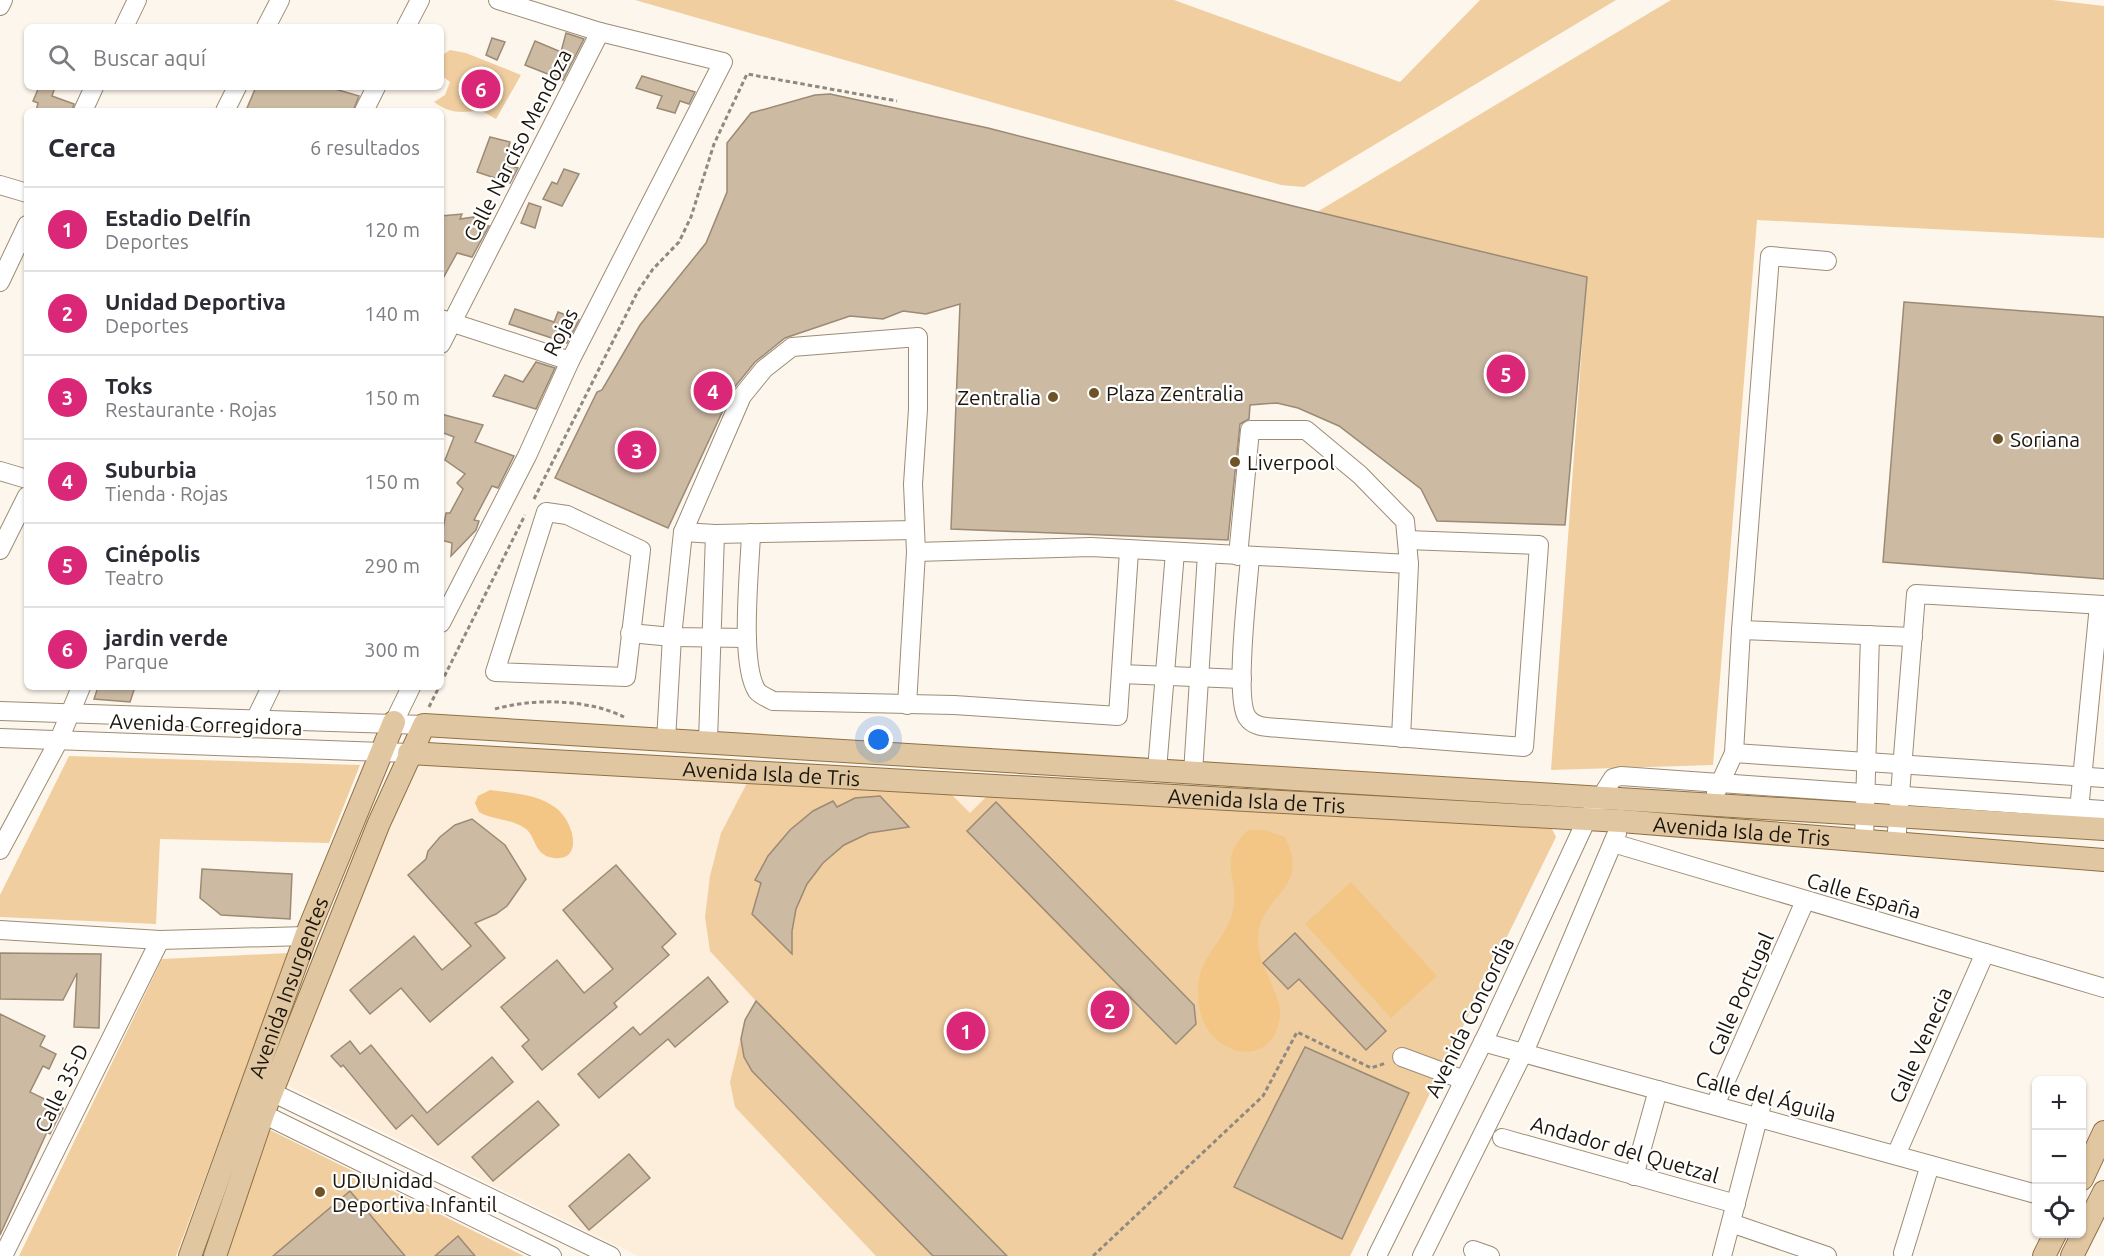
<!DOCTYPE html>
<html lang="es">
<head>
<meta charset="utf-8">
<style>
  :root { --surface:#fff; --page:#f7f7f7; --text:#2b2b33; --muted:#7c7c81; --line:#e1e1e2; --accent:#db2777 }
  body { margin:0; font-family:Ubuntu,sans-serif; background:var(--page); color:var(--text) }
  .controls { position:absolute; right:18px; bottom:18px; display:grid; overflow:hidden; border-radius:9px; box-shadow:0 2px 4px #0004 }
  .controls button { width:54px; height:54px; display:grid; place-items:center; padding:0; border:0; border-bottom:2px solid var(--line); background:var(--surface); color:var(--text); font:30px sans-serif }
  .you { position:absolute; left:879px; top:740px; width:21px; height:21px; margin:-15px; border:4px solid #fff; border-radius:50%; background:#1a73e8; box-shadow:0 0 0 9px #1a73e833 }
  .badge { display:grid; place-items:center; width:39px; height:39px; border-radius:50%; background:var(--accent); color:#fff; font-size:20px; font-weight:700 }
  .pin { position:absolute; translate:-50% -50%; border:3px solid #fff; box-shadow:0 2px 6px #0006 }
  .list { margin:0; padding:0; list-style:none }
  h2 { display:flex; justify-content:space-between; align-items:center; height:78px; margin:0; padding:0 24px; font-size:26px }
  h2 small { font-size:20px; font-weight:400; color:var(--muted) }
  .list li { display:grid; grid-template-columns:39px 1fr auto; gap:18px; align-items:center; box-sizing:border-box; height:84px; padding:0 24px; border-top:2px solid var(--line) }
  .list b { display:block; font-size:22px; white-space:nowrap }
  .list p { margin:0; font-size:20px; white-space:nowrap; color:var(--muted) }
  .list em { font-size:20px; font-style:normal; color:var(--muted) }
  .icon { flex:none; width:33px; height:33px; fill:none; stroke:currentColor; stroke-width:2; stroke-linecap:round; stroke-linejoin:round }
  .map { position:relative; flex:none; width:2104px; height:1256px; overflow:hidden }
  .search { position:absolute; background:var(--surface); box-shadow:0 2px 4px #0004; left:24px; top:24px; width:420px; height:66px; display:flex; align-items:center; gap:15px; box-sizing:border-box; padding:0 21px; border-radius:9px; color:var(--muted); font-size:22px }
  .panel { position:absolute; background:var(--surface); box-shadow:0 2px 4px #0004; left:24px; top:108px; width:420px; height:582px; border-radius:9px }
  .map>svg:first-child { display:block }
  .built { fill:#fceedb }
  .green { fill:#f0cea0 }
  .water { fill:#f4c685 }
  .building { fill:#ccbaa3; stroke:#9b8a74; stroke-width:1.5 }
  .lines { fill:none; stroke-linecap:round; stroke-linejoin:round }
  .minor-casing { stroke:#9c8c75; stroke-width:20 }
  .major-casing { stroke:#8f7045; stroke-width:24 }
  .path { stroke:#908980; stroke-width:3; stroke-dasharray:4.5 3; stroke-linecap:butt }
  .minor { stroke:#fff; stroke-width:18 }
  .major { stroke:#e1c7a1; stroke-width:22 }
  .poi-dot { fill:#6f5226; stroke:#fff; stroke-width:2 }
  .labels { text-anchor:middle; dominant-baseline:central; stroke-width:4.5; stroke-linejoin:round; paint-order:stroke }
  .street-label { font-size:21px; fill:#1b150c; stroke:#fff }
  .poi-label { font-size:21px; fill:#1b150c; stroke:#fff; text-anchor:start }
</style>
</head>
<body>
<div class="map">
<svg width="2104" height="1256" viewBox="0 0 2104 1256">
  <rect width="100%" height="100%" fill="#fdf6ec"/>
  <path class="built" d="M 413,765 L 1551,827 L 1556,837 L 1350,1256 L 638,1256 L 286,1085 Z"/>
  <g class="green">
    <path d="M 635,0 L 1174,0 L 1400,82 L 1480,0 L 1616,0 L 1304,187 L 1281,185 Z"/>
    <path d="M 1671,0 L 2053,0 L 2104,6 L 2104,238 L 1757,220 L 1713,765 L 1551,770 L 1587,277 L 1317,212 Z"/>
    <path d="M 450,50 L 466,53 L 521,75 L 496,119 L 480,110 C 462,113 450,114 434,102 L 445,95 L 450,82 L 441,75 L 441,56 Z"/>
    <path d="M 69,756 L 360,765 L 329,843 L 160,839 L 156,924 L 0,917 L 0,895 Z"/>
    <path d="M 747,783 L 951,794 L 970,813 L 987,796 L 1551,827 L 1556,837 L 1350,1256 L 876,1256 L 735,1107 L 730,1082 L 745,1020 L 756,1001 L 710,951 L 705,917 L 710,876 L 721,833 Z"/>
    <path d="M 289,953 L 176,1256 L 19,1256 L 162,959 Z"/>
    <path d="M 268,1129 L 524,1256 L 222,1256 Z"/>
  </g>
  <g class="water">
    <path d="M 490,790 C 512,793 538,794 556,808 C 575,822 585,866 549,857 C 533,852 536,834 523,827 C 510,819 493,820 479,812 L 475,803 L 478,796 Z"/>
    <path d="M 1248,830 L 1265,830 L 1285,837 C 1312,891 1260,893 1258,938 C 1257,964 1282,995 1280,1016 C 1275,1064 1223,1061 1204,1023 C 1199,1014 1198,998 1198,988 C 1198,958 1228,937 1233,910 C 1240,874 1215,863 1248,830 Z"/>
    <path d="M 1351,882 L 1437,976 L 1391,1018 L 1305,924 Z"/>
  </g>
  <g class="building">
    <path d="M 566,33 L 584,39 L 563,80 L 525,65 L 535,41 L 561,52 Z"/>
    <path d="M 492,38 L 505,42 L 497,60 L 486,55 Z"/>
    <path d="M 642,76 L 695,92 L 689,104 L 680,101 L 675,113 L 657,108 L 662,96 L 636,88 Z"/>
    <path d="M 39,87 L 55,87 L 52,96 L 74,104 L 72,111 L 36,111 L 38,103 L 33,101 Z"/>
    <path d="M 256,87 L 328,87 L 359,96 L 353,111 L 255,111 L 247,108 Z"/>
    <path d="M 830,94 L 988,128 L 1293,206 L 1587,277 L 1565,525 L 1437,521 L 1421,489 L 1339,426 L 1298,408 L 1277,403 L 1250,405 L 1249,419 L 1240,424 L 1228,540 L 951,529 L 960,304 L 926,314 L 903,311 L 883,319 L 850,316 L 785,338 L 755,362 L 733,389 L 668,528 L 555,478 L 597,392 L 602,390 L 640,325 L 706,243 L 727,192 L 727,143 L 751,113 L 815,95 Z"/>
    <path d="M 490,137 L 510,142 L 504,164 L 518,168 L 510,183 L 477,172 Z"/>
    <path d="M 564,169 L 579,174 L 562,206 L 543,199 L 552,182 L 557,184 Z"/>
    <path d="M 529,203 L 541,207 L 535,228 L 521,223 Z"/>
    <path d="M 462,214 L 460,219 L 474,217 L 473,223 L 489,226 L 472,257 L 457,253 L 441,282 L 441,216 Z"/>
    <path d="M 1904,302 L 2104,317 L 2104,579 L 1883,562 Z"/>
    <path d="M 515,309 L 554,322 L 558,312 L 579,320 L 567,343 L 509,324 Z"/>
    <path d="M 536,362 L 555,368 L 536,409 L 493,396 L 505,375 L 523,382 Z"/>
    <path d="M 441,414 L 483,425 L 475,442 L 514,456 L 498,488 L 492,486 L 474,520 L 479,521 L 476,530 L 451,556 L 452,543 L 441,540 L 446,513 L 450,513 L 463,489 L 457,483 L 465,474 L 445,460 L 454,437 L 441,432 Z"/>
    <path d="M 98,687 L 135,687 L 130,702 L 94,699 Z"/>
    <path d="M 880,796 L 909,827 L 869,833 L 844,845 L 823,863 L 807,884 L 796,909 L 792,931 L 792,954 L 752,914 L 761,883 L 755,880 L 768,856 L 790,830 L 813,811 L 833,801 L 837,807 L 855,798 Z"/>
    <path d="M 996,802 L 1194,1005 L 1196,1024 L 1176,1044 L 967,831 Z"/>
    <path d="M 472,819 L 505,845 L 526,879 L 507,906 L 496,914 L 475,923 L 505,958 L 430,1022 L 401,988 L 370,1014 L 350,990 L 414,936 L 442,970 L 471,946 L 408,875 L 426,859 L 428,851 L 440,837 L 455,825 Z"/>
    <path d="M 616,865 L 676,934 L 662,947 L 669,955 L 614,1003 L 617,1007 L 542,1070 L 522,1046 L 529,1040 L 501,1007 L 557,960 L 584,993 L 613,969 L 563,910 Z"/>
    <path d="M 202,869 L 292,874 L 290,919 L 221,915 L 200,898 Z"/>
    <path d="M 1295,933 L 1386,1031 L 1366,1050 L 1299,979 L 1288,989 L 1263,963 Z"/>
    <path d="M 0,953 L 101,954 L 99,1028 L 74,1027 L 77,973 L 63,1000 L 0,999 Z"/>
    <path d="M 708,977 L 728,1002 L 675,1047 L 668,1039 L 599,1098 L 578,1074 L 633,1027 L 640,1035 Z"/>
    <path d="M 756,1001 L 1007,1256 L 933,1256 L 752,1071 L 744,1057 L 741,1039 L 745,1020 Z"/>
    <path d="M 0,1014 L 45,1036 L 40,1046 L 56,1054 L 49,1069 L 43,1066 L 30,1092 L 63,1108 L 50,1134 L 47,1132 L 0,1235 Z"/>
    <path d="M 350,1041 L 360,1054 L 371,1045 L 427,1113 L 492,1057 L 513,1082 L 438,1145 L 412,1115 L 396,1129 L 343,1065 L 341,1067 L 331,1056 Z"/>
    <path d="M 1305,1047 L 1409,1093 L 1342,1239 L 1234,1187 Z"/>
    <path d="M 538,1101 L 559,1125 L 493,1181 L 472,1157 Z"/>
    <path d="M 629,1154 L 650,1178 L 589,1230 L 569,1206 Z"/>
    <path d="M 350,1191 L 405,1256 L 273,1256 Z"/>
    <path d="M 458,1236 L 475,1256 L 435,1256 Z"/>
  </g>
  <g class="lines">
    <defs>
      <g id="minor">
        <path d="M 0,6 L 3,0"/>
        <path d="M 124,27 L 137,0"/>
        <path d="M 266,27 L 280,0"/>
        <path d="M 406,27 L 420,0"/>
        <path d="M 83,111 L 94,87"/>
        <path d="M 225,111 L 237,87"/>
        <path d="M 364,111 L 376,87"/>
        <path d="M 0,185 L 27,193"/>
        <path d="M 0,282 L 27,225"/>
        <path d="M 441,319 L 570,361"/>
        <path d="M 441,344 L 600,32"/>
        <path d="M 0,471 L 27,479"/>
        <path d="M 546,512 L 567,515 L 641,550 L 626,677 L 495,672 Z"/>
        <path d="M 683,532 L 715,534 L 914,530"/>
        <path d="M 751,533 C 750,568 739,663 757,691 C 760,695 768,698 773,701 L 954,705 L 1118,716 L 1129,551"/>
        <path d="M 0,550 L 27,496"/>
        <path d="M 916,552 L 1091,547 L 1409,564"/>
        <path d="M 1238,556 L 1250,430 L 1306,430 L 1360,475 L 1405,521 L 1409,564 L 1401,738"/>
        <path d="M 1250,557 C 1248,586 1234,697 1247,717 C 1254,728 1269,727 1280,728 L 1524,747 L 1539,545 L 1407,540"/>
        <path d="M 441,623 L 527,456 L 570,361 L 723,62 L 600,32 L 498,0"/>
        <path d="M 1741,630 L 1913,637"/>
        <path d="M 630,633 L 672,637 L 747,638"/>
        <path d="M 1121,674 L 1242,679"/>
        <path d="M 0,711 L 424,725"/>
        <path d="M 255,720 L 271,687"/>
        <path d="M 394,722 L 411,687"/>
        <path d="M 0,738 L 409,753"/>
        <path d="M 666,740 L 672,637 L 683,532 L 742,396 L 764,369 L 792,347 L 918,337 L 918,409 L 913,484 L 916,552 L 907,705"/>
        <path d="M 708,741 L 715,534"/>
        <path d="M 1734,753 L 2104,778"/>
        <path d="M 1157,770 L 1175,552"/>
        <path d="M 1193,773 L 1207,554"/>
        <path d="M 1716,792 L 1734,753 L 1741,630 L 1770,256 L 1827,261"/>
        <path d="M 2079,810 L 2099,605"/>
        <path d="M 1864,841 L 1870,635"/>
        <path d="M 1613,843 L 2104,988"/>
        <path d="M 1896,844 L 1916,594 L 2104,605"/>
        <path d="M 0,850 L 59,740 L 81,687"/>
        <path d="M 0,930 L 160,940 L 306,936"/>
        <path d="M 1483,1042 L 2036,1194"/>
        <path d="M 1402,1057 L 1464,1080"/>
        <path d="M 261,1087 L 611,1256"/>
        <path d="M 1715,1105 L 1805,901"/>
        <path d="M 253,1109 L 552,1256"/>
        <path d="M 1502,1138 L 1736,1204"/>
        <path d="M 1896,1155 L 1985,953"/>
        <path d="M 1634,1176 L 1658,1090"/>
        <path d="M 1731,1223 L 1827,1256"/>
        <path d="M 1473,1250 L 1490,1256"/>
        <path d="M 1903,1253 L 1930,1165"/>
        <path d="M 3,1256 L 160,940"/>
        <path d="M 1377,1256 L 1488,1032 L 1586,821 L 1613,778 L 1621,776 L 2104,810"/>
        <path d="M 1422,1256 L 1528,1043 L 1617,833"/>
        <path d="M 1722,1256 L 1761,1107"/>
      </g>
      <g id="major">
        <path id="s1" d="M 409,753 L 1621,821 L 2104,860"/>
        <path d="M 2082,1179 L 2104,1132"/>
        <path id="s2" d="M 190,1256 L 306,936 L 394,722"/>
        <path d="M 215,1256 L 263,1114 L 379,823 L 424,725 L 2104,829"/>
        <path d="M 2044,1256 L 2055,1234"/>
        <path d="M 2072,1256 L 2104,1192"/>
      </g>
    </defs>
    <use href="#minor" class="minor-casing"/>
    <use href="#major" class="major-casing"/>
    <g class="path">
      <path d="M 534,499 L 638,291 L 653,269 L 679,242 L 691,217 L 714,144 L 747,74 L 897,101"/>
      <path d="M 441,683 L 525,515"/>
      <path d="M 429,707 L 439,687"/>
      <path d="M 495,709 C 534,698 588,699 624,717"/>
      <path d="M 1093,1256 L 1263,1096 L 1297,1032 L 1371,1068 L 1386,1063"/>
    </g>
    <use href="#minor" class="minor"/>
    <use href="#major" class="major"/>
  </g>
  <g class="poi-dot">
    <circle cx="1094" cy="393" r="6"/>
    <circle cx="1053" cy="397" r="6"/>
    <circle cx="1998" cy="439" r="6"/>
    <circle cx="1235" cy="462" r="6"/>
    <circle cx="320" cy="1192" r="6"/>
  </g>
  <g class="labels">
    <g class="street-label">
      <text transform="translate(517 145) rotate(-63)">Calle Narciso Mendoza</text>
      <text transform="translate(560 332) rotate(-63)">Rojas</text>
      <text transform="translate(206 724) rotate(2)">Avenida Corregidora</text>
      <text stroke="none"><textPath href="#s1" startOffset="363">Avenida Isla de Tris</textPath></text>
      <text stroke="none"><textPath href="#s1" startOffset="849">Avenida Isla de Tris</textPath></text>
      <text stroke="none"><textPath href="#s1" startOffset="1335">Avenida Isla de Tris</textPath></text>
      <text transform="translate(1864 895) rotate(16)">Calle España</text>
      <text stroke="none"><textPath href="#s2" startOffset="286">Avenida Insurgentes</textPath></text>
      <text transform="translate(1740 994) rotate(-66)">Calle Portugal</text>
      <text transform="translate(1469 1017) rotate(-64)">Avenida Concordia</text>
      <text transform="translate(1920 1045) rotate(-66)">Calle Venecia</text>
      <text transform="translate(61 1088) rotate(-64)">Calle 35-D</text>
      <text transform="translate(1766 1096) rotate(15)">Calle del Águila</text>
      <text transform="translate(1625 1149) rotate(16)">Andador del Quetzal</text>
    </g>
    <g class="poi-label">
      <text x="1106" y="393">Plaza Zentralia</text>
      <text x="1041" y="397" text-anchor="end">Zentralia</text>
      <text x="2010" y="439">Soriana</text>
      <text x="1247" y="462">Liverpool</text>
      <text x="332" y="1180">UDIUnidad<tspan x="332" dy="24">Deportiva Infantil</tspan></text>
    </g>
  </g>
</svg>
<div class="controls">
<button>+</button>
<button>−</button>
<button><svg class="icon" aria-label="locate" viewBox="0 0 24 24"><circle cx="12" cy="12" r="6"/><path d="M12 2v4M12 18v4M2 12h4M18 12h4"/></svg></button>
</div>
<div class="you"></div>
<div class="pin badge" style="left:966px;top:1031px">1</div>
<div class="pin badge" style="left:1110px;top:1010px">2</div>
<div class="pin badge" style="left:637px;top:450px">3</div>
<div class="pin badge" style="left:713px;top:391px">4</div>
<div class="pin badge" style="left:1506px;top:374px">5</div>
<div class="pin badge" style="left:481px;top:89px">6</div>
<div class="search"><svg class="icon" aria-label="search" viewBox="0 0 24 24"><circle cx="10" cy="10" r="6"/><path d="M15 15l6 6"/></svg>Buscar aquí</div>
<section class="panel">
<h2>Cerca<small>6 resultados</small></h2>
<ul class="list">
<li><span class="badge">1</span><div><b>Estadio Delfín</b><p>Deportes</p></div><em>120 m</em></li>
<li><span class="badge">2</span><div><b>Unidad Deportiva</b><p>Deportes</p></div><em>140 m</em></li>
<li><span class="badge">3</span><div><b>Toks</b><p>Restaurante · Rojas</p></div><em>150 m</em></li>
<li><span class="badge">4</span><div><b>Suburbia</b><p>Tienda · Rojas</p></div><em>150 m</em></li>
<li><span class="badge">5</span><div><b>Cinépolis</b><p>Teatro</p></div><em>290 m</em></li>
<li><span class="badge">6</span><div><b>jardin verde</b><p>Parque</p></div><em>300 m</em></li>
</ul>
</section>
</div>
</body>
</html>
